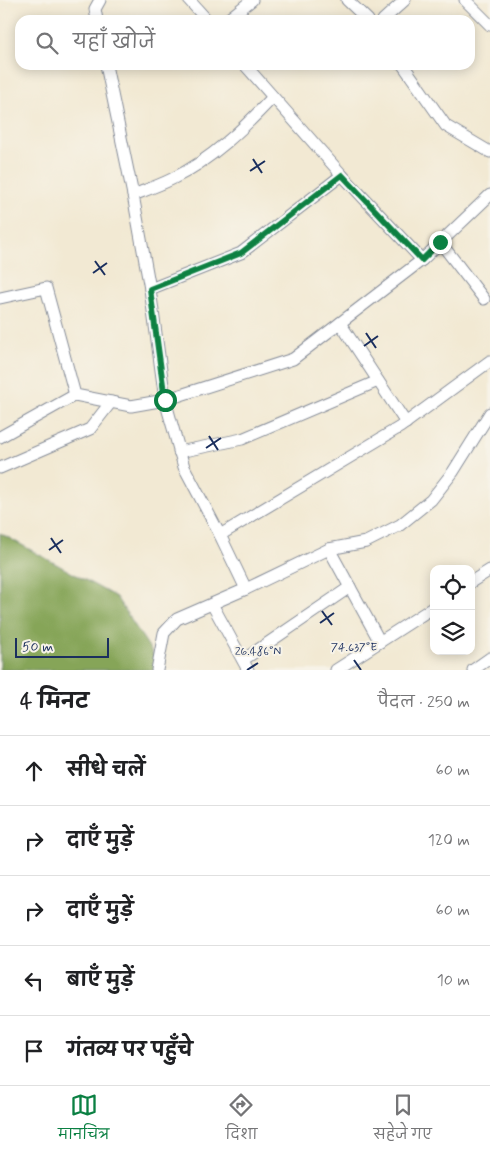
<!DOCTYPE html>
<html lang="hi">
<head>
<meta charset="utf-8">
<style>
  :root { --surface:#fff; --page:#f6f6f6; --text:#202124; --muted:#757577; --line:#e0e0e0; --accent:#0b8043 }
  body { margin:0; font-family:Mynerve,"Playpen Sans Deva",sans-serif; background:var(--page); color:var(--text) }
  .controls { position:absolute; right:15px; bottom:15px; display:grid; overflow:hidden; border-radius:10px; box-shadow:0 2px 12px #0003 }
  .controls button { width:45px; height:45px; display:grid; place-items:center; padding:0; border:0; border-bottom:1px solid var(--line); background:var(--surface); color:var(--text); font:25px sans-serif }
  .scale { position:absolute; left:15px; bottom:12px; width:94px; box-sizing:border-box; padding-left:5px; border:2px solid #1b2f5e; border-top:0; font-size:14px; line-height:18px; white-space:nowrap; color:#1b2f5e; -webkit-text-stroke:4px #f7f3e8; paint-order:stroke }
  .stop { position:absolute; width:15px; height:15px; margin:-11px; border:4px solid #0b8043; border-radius:50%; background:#fff }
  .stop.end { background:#0b8043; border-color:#fff; box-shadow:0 1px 5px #0008 }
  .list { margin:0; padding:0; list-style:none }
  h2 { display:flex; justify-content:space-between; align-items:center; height:65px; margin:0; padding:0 20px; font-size:21px }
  h2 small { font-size:16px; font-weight:400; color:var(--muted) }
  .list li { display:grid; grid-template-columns:32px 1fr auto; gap:15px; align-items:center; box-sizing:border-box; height:70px; padding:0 20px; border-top:1px solid var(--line) }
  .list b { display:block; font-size:19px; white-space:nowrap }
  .list em { font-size:16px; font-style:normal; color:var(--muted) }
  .icon { flex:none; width:28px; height:28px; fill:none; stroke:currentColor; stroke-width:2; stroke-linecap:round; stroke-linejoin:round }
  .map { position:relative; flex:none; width:490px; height:670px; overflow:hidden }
  .search { position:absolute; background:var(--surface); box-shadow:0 2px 12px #0003; left:15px; right:15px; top:15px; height:55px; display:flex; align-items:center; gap:12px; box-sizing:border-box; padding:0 18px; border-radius:15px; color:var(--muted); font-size:19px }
  .sheet { height:415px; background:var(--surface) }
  nav { display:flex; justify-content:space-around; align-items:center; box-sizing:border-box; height:70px; border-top:1px solid var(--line); background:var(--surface); font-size:14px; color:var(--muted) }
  nav a { display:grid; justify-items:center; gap:2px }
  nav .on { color:var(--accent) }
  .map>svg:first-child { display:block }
  .forest { fill:#86a559; stroke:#506a5c }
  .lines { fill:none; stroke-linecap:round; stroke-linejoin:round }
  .minor-casing { stroke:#868c98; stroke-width:13 }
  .minor { stroke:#fff; stroke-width:11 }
  .route { stroke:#0b8043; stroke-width:6 }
  .ticks { fill:none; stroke:#1b2f5e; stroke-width:2 }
  .ticks-label { font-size:12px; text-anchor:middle; fill:#1b2f5e; stroke:#f7f3e8; stroke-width:4; stroke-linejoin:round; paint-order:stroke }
</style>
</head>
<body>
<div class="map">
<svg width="490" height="670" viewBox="0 0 490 670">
  <rect width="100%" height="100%" fill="#f7f3e8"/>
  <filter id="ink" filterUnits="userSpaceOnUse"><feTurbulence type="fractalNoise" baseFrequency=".02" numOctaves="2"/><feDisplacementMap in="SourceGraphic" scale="10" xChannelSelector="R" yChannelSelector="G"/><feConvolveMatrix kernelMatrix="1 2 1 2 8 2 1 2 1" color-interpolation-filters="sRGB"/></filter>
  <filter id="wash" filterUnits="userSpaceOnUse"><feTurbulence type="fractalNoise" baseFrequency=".0096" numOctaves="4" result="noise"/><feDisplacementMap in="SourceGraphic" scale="20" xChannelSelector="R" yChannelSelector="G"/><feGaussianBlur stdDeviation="1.12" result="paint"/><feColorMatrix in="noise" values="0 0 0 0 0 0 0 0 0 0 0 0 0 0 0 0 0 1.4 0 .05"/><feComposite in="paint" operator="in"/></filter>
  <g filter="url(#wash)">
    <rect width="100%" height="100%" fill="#f2e9d3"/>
    <path class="forest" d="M 0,533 L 116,597 L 164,670 L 0,670 Z"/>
  </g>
  <g filter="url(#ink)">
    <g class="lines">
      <defs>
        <g id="minor">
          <path d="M 189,0 L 207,20"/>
          <path d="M 347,0 L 368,20"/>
          <path d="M 465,0 L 490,25"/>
          <path d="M 97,20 L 95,9 L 100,0"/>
          <path d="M 227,20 L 252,0"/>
          <path d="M 383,20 L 405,0"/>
          <path d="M 106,65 L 133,195 L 150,289 L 165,400 L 184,467 L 220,535 L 246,589"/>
          <path d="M 245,65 L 342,175 L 422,260"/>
          <path d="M 403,65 L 446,126 L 490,152"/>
          <path d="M 133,195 C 146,190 160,185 172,179 C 211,160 244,128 273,97"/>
          <path d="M 440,242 L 484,299"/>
          <path d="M 150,289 L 241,253 L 342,175"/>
          <path d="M 0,298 L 46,288 L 75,395 L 131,406 L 165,400 L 293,359 L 422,260 L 490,195"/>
          <path d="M 340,323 L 406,423"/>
          <path d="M 0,437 L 75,395"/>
          <path d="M 179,452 L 242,439 L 378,381"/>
          <path d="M 0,468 L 90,429 L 111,402"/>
          <path d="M 220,535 L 400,427 L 490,361"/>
          <path d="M 329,549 L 380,642"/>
          <path d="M 471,582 L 490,570"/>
          <path d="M 212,604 L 248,670"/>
          <path d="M 243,660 L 350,587"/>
          <path d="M 157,670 L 164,633 L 177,619 L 246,589 L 329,549 L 366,542 L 400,525 L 431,500 L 453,472 L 490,413"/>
          <path d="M 336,670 L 434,607"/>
          <path d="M 473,670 L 490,658"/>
        </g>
      </defs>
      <use href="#minor" class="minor-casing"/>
      <use href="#minor" class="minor"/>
    </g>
  </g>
  <g class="lines" filter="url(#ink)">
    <path class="route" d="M 165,400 L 150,289 L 241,253 L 342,175 L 422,260 L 440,242"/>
  </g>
  <path class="ticks" d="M 253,159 L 262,173M 250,171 L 265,161M 95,261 L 105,275M 93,273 L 107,263M 366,333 L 376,348M 364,346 L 378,336M 209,436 L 218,450M 206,448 L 221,438M 51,538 L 61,553M 49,550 L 63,540M 322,611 L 332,625M 320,623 L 334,613M 354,660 L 361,670M 247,670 L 258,663"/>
  <g class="ticks-label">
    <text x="354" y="651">74.637°E</text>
    <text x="258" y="655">26.486°N</text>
  </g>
</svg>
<div class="controls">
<button><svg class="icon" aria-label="locate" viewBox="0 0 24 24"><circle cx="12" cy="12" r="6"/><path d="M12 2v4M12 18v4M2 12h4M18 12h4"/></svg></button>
<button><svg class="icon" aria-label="layers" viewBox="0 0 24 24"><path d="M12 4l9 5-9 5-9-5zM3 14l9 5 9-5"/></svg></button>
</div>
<div class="scale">50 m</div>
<div class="stop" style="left:165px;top:400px"></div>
<div class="stop end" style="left:440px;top:242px"></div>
<div class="search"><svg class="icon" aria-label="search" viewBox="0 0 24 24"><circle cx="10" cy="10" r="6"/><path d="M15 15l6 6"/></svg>यहाँ खोजें</div>
</div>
<section class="sheet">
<h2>4 मिनट<small>पैदल · 250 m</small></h2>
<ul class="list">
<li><svg class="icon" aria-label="ahead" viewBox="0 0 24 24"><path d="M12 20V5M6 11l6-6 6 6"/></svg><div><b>सीधे चलें</b></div><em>60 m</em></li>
<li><svg class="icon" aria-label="right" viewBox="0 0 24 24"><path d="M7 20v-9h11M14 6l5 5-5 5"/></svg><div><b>दाएँ मुड़ें</b></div><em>120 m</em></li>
<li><svg class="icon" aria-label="right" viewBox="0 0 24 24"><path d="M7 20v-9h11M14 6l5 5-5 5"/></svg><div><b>दाएँ मुड़ें</b></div><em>60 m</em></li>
<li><svg class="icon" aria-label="left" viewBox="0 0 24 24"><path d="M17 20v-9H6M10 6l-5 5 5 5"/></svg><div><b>बाएँ मुड़ें</b></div><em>10 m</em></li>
<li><svg class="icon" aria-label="arrive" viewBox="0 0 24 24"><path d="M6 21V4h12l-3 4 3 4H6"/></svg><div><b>गंतव्य पर पहुँचे</b></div></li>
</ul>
</section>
<nav>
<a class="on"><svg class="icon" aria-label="map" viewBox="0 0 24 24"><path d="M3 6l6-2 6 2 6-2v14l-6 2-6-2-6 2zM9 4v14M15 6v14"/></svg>मानचित्र</a>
<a><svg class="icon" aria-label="directions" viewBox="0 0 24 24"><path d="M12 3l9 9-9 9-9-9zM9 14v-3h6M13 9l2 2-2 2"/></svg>दिशा</a>
<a><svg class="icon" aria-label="saved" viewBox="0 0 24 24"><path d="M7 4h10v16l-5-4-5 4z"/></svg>सहेजे गए</a>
</nav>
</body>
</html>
